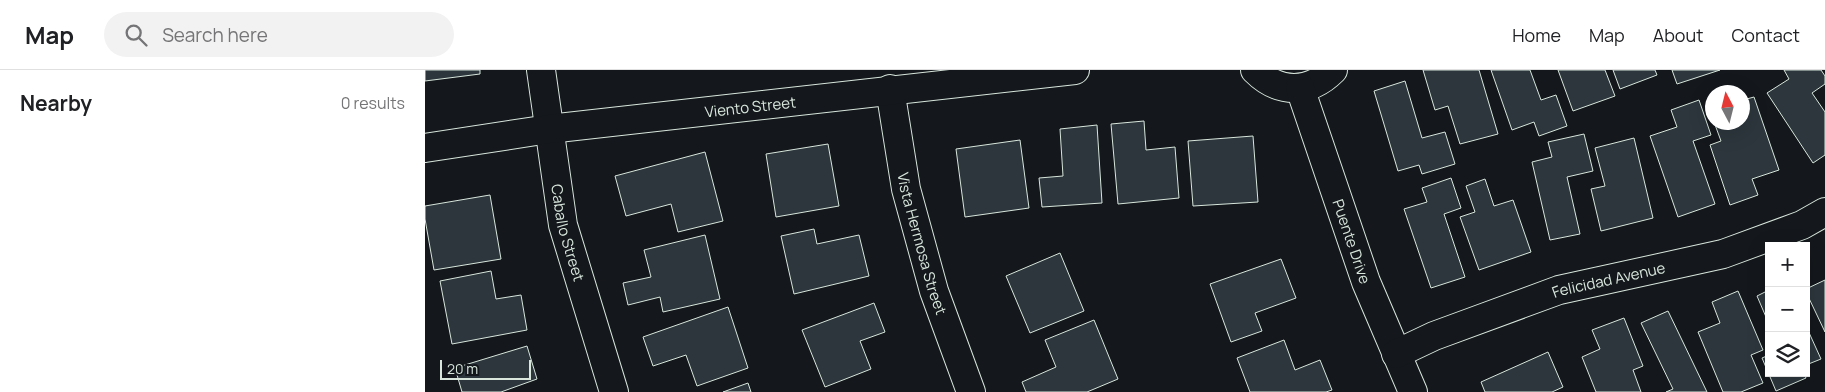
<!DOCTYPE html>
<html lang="en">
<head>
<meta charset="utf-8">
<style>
  :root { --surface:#fff; --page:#f2f2f2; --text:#202124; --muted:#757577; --line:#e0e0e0 }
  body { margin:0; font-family:Manrope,sans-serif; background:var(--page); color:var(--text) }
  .controls { position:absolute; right:15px; bottom:15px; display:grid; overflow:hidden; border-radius:0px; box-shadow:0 5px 20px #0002 }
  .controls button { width:45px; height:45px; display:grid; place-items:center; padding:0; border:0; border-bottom:1px solid var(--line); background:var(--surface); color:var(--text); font:25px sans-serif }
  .compass { position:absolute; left:1280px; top:15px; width:45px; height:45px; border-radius:50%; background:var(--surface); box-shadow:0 5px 20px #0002; rotate:353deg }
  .scale { position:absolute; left:15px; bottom:12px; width:91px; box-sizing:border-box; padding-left:5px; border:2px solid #d8e6dc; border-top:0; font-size:14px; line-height:18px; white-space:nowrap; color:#d8e6dc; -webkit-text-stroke:4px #14181c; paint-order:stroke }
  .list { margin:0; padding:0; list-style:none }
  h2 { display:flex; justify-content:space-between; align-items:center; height:65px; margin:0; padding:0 20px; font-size:21px }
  h2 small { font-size:16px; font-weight:400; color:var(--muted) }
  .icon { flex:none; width:28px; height:28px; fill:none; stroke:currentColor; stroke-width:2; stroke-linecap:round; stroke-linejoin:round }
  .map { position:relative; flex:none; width:1400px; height:322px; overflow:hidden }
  header { display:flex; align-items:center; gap:30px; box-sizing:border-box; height:70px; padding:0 25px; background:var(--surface); border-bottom:1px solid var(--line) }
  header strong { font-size:24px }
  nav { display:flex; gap:28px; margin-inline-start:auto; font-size:18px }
  .search { width:350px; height:45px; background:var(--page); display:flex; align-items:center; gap:12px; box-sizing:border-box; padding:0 18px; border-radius:28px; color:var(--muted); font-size:19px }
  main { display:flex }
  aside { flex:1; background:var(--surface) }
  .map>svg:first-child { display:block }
  .building { fill:#2c363c; stroke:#d8e6dc }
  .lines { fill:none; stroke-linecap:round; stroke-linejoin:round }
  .street-casing { stroke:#d8e6dc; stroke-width:30 }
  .street { stroke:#14181c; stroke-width:28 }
  .labels { text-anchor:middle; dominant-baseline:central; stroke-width:4; stroke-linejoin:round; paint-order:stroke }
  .street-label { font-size:15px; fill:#d8e6dc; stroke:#14181c }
</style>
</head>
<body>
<header>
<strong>Map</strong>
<div class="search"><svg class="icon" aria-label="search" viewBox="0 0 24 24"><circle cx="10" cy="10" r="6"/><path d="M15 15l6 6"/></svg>Search here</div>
<nav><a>Home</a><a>Map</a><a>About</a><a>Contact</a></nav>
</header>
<main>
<aside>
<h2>Nearby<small>0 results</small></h2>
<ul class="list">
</ul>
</aside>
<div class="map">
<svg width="1400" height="322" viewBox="0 0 1400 322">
  <rect width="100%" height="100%" fill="#14181c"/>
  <g class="building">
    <path d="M 0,0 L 55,0 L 55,4 L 0,11 Z"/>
    <path d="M 998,0 L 1054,0 L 1073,64 L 1035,74 L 1023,36 L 1010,40 Z"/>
    <path d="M 1066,0 L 1105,0 L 1116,30 L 1131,25 L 1142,56 L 1114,66 L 1109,52 L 1087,60 Z"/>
    <path d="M 1133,0 L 1180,0 L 1190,26 L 1148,41 Z"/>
    <path d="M 1188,0 L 1230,0 L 1232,5 L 1195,19 Z"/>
    <path d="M 1247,0 L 1295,0 L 1252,14 Z"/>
    <path d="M 1396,0 L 1400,6 L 1400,14 L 1387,23 L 1400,42 L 1400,85 L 1388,93 L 1342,23 L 1364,9 L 1359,0 Z"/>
    <path d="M 980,11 L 997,68 L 1020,62 L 1030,94 L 997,104 L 994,95 L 973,101 L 949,21 Z"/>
    <path d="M 1329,27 L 1354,100 L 1327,109 L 1333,125 L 1305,135 L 1285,75 L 1296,71 L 1289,52 L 1318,52 L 1318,30 Z"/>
    <path d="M 1274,30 L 1286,65 L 1268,71 L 1290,134 L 1253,147 L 1225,66 L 1252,57 L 1246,40 Z"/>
    <path d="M 719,51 L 721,80 L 750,77 L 754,128 L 693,134 L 686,54 Z"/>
    <path d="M 672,55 L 677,133 L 617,137 L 614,108 L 638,106 L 635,59 Z"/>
    <path d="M 1159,64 L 1168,101 L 1142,107 L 1155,164 L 1125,170 L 1107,92 L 1127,87 L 1123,72 Z"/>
    <path d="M 828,66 L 833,132 L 768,136 L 763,71 Z"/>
    <path d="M 1209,68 L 1228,148 L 1176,161 L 1166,119 L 1180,116 L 1170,78 Z"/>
    <path d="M 595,70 L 604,138 L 540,147 L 531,79 Z"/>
    <path d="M 403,74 L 414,136 L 351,147 L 341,84 Z"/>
    <path d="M 280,82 L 298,151 L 253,162 L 246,134 L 201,146 L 190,106 Z"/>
    <path d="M 1026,108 L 1036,138 L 1019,144 L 1040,207 L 1006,218 L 979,139 L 1002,132 L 997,118 Z"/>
    <path d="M 1060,109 L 1069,136 L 1088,130 L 1106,182 L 1054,200 L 1035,147 L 1050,142 L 1041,116 Z"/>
    <path d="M 65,125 L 76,189 L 9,200 L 0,149 L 0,136 Z"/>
    <path d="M 389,159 L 392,174 L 434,165 L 444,206 L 369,224 L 356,166 Z"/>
    <path d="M 280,165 L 295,229 L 238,242 L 235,227 L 203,235 L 198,213 L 226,207 L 219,180 Z"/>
    <path d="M 635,183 L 659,241 L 605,263 L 581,206 Z"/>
    <path d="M 856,189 L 871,228 L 830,243 L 837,261 L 806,272 L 785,214 Z"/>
    <path d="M 66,201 L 71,229 L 96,225 L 102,260 L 27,274 L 15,211 Z"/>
    <path d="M 1400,210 L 1400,262 L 1381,222 L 1381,219 Z"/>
    <path d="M 1344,220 L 1344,254 L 1332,226 Z"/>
    <path d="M 1313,221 L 1338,280 L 1326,285 L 1338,313 L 1316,322 L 1298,322 L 1273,262 L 1295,253 L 1287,232 Z"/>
    <path d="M 449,233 L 460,262 L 435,271 L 446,299 L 400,317 L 377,260 Z"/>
    <path d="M 303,237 L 323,298 L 272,316 L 261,285 L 228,296 L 218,267 Z"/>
    <path d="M 1243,241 L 1282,322 L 1241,322 L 1248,319 L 1216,253 Z"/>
    <path d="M 1199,248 L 1218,296 L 1208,300 L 1216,322 L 1171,322 L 1157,287 L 1175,279 L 1167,260 Z"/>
    <path d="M 669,250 L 693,309 L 662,322 L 601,322 L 597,312 L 631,297 L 620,270 Z"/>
    <path d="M 1381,256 L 1396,289 L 1381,295 Z"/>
    <path d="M 859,270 L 870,300 L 895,290 L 907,320 L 901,322 L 825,322 L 812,288 Z"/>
    <path d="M 102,276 L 112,309 L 76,322 L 37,322 L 30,298 Z"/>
    <path d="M 1123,282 L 1138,317 L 1127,322 L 1060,322 L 1056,312 Z"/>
    <path d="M 1344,285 L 1344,303 L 1379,303 L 1381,308 L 1351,321 L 1337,288 Z"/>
    <path d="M 323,313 L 326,322 L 298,322 Z"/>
  </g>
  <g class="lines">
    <defs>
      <g id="street">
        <path id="s1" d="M 116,0 L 138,155 L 189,322"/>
        <path d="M 830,0 C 854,24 884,24 908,0"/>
        <path id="s2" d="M 875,18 L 941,212 L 988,322"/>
        <path id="s3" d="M 465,19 L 481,119 L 509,221 L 546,322"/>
        <path id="s4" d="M 0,78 L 124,59 L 650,0"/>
        <path id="s5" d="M 971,284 L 1009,266 L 1134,220 L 1298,184 L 1377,155 L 1400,142"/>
      </g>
    </defs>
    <use href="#street" class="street-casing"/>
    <use href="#street" class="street"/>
  </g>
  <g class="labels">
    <g class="street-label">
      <text stroke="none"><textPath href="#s4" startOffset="328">Viento Street</textPath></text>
      <text stroke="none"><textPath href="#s1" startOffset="165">Caballo Street</textPath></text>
      <text stroke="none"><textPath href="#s2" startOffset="162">Puente Drive</textPath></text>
      <text stroke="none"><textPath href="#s3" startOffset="158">Vista Hermosa Street</textPath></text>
      <text stroke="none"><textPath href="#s5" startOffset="226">Felicidad Avenue</textPath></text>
    </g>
  </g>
</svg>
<div class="controls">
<button>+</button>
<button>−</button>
<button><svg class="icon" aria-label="layers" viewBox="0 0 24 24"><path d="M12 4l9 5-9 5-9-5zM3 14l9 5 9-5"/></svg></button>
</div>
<svg class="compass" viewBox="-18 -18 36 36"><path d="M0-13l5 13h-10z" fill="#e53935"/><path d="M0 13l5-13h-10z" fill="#757577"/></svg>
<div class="scale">20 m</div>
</div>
</main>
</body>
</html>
